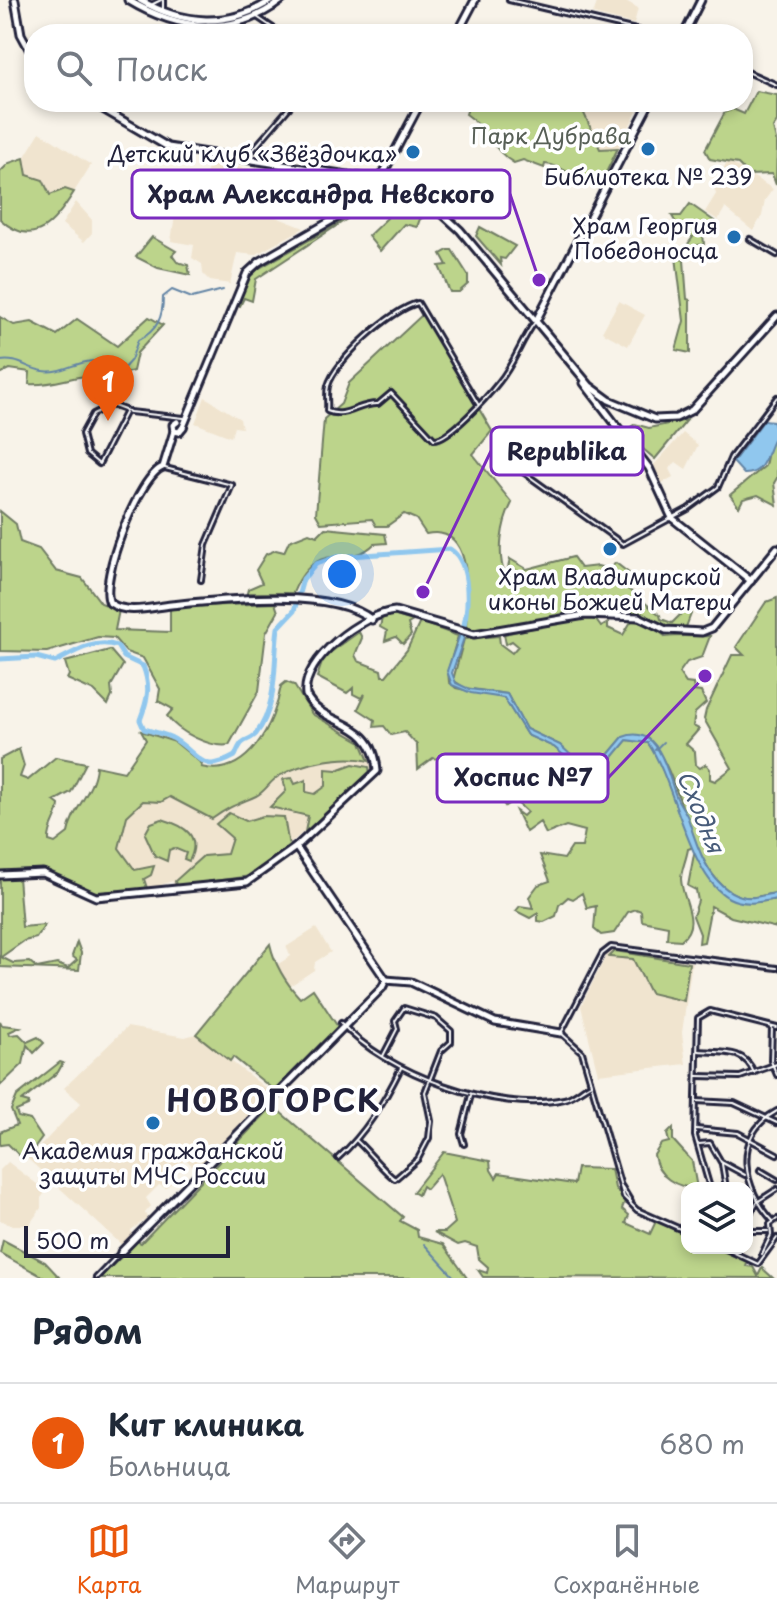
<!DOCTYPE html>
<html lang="ru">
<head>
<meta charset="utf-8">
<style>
  :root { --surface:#fff; --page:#f6f6f7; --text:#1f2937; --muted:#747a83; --line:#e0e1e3; --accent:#ea580c }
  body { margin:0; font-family:"Playpen Sans",sans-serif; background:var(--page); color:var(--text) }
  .controls { position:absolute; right:24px; bottom:24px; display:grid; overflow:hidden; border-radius:16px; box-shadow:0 4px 12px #0003 }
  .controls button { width:72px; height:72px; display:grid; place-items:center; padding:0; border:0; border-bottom:2px solid var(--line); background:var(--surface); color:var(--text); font:40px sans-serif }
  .scale { position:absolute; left:24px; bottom:20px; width:206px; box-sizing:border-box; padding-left:8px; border:4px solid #22223b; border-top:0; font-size:22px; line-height:28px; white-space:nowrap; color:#22223b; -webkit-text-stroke:6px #fff; paint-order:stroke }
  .you { position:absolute; left:342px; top:574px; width:28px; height:28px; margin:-20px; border:6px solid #fff; border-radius:50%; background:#1a73e8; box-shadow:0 0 0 12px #1a73e833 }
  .badge { display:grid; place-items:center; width:52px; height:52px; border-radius:50%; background:var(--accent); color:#fff; font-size:26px; font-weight:700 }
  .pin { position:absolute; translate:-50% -66px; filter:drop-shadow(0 2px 4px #0008) }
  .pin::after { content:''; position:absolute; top:42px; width:28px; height:24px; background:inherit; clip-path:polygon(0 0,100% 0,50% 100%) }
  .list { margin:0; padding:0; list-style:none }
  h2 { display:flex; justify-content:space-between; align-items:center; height:104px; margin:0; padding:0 32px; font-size:34px }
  h2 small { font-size:26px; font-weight:400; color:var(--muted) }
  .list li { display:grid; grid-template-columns:52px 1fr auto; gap:24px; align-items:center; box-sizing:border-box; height:120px; padding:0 32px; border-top:2px solid var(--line) }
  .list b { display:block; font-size:30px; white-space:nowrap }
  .list p { margin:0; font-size:26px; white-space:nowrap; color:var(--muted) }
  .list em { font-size:26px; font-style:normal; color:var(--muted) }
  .icon { flex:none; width:44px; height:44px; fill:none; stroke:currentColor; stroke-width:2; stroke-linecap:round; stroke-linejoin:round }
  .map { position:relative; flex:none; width:777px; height:1278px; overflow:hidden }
  .search { position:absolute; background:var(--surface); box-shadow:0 4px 12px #0003; left:24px; right:24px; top:24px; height:88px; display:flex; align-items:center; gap:20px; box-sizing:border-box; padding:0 28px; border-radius:32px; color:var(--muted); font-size:30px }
  .sheet { height:224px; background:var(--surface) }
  nav { display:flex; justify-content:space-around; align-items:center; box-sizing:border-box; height:112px; border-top:2px solid var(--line); background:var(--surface); font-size:22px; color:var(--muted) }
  nav a { display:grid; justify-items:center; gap:4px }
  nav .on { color:var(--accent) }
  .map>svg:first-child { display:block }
  .built { fill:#f0e4cf }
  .green { fill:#bcd48b; stroke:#6f7b63; stroke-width:2 }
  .water { fill:#90c7ee; stroke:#6485a6; stroke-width:2 }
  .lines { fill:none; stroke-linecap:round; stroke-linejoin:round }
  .stream { stroke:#6485a6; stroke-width:2 }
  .river { stroke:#90c7ee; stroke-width:5 }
  .street-casing { stroke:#22223b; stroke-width:8 }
  .secondary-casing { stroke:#22223b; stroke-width:11 }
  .street { stroke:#fff; stroke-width:2 }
  .secondary { stroke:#fff; stroke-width:5 }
  .poi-dot { fill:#1f6fb2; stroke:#fff; stroke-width:3 }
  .labels { text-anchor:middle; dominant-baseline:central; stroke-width:7; stroke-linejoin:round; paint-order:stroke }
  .park-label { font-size:22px; fill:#586057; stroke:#fff }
  .poi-label { font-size:22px; fill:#22223b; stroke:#fff }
  .water-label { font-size:24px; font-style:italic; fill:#485c7a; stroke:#fff }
  .district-label { font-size:30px; font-weight:bold; letter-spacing:2px; fill:#22223b; stroke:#fff }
  .leader { fill:none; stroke:#7b2cbf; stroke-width:3 }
  .callout-dot { fill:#7b2cbf; stroke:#fff; stroke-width:3 }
  .callout { fill:#fff; stroke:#7b2cbf; stroke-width:3 }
  .callout-label { font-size:24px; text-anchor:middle; font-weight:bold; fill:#22223b }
</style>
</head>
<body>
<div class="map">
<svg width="777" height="1278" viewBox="0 0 777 1278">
  <rect width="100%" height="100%" fill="#f8f3e9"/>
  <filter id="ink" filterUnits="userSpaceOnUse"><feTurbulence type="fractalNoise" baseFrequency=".0125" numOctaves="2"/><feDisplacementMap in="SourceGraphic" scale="16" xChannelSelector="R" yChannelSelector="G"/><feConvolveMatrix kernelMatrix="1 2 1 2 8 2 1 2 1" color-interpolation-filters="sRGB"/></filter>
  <g filter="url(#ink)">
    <g class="built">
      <path d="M 598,0 L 624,0 L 638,8 L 634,24 L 593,14 Z"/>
      <path d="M 589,102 L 642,102 L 618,148 L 600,149 L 582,109 Z"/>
      <path d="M 40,132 L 91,165 L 74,192 L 65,189 L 51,196 L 43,180 L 27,175 L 24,158 Z"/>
      <path d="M 728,161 L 773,189 L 765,200 L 762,216 L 753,231 L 725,208 L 718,220 L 705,212 L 716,194 L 713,185 Z"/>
      <path d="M 215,165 L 251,169 L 249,185 L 266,213 L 304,228 L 255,255 L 237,253 L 230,284 L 210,281 L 203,274 L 202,264 L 192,258 L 194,245 L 171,241 L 181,176 L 205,180 L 208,167 Z"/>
      <path d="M 76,202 L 92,220 L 92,233 L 84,242 L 62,224 Z"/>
      <path d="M 619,301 L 645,315 L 628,346 L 602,332 Z"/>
      <path d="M 205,397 L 240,419 L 242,428 L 234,427 L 231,437 L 195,423 Z"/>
      <path d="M 683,433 L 698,445 L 686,469 L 676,462 L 669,469 L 673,477 L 662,483 L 653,466 Z"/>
      <path d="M 294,700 L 363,739 L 374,765 L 373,772 L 252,876 L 176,887 L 172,881 L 158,886 L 158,890 L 101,894 L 85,891 L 117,830 L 140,795 L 250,765 Z"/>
      <path d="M 316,928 L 331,952 L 315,962 L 314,970 L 290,986 L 275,966 L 291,956 L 286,947 Z"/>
      <path d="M 613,949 L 692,962 L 682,1033 L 686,1064 L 598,1074 L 581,1006 L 608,952 Z"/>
      <path d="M 127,1027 L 185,1037 L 196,1034 L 272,1093 L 218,1148 L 213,1143 L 209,1147 L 214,1152 L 197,1170 L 185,1159 L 173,1171 L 176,1178 L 166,1188 L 159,1185 L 146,1198 L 151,1206 L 145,1213 L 147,1218 L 131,1230 L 132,1237 L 123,1246 L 28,1159 L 81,1103 L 64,1088 Z"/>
      <path d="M 8,1162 L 46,1191 L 41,1198 L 41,1208 L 29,1225 L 10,1225 L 0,1220 L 0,1170 Z"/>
    </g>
    <g class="green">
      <path d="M 756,91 L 777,95 L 777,122 L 773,128 L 777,144 L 776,185 L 772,174 L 749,175 L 738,164 L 710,159 L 705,150 L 725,112 L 733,109 L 744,114 Z"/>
      <path d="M 470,102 L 589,102 L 582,109 L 600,149 L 618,148 L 601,183 C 581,186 565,165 545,164 L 544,168 L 523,160 L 514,163 C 494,152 487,128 466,114 Z"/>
      <path d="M 24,158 L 27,175 L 43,180 L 50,195 L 65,189 L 74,192 C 56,221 34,251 0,219 L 0,172 L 9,163 Z"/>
      <path d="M 396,195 L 428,215 L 420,219 L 417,227 L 404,224 L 380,251 L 368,236 L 387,218 L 381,205 Z"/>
      <path d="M 690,204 L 717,223 L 703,234 L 704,244 L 685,248 L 693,237 L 681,232 L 672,216 L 681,216 Z"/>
      <path d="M 350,217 L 256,279 L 252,301 L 244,298 L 240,306 L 237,305 L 247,280 L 258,269 Z"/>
      <path d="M 480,227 L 515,246 L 505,259 L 500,258 L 501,265 L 476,236 Z"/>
      <path d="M 152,237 L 176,251 L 172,255 L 177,262 L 188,265 L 190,275 L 158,268 L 136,257 Z"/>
      <path d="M 448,250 L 452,250 L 468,275 L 468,284 L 459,292 L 450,292 L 439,266 L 447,265 L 441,254 Z"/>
      <path d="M 676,257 L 684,260 L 687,299 L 690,300 L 690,353 L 676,350 L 684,321 Z"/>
      <path d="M 423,314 L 492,431 L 473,454 L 512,503 C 501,524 497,555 505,575 L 515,570 L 508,568 L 510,559 L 527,569 L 573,557 L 581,568 L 598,566 L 608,569 L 616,563 L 634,577 L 628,589 L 660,615 L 661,619 L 672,623 L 685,610 L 691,614 L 686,627 C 666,634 647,615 627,614 C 575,613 530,622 479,631 L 466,628 C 467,599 476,523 426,534 L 416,519 L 404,514 L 387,526 L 376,526 L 372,519 L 321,523 L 316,514 L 324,419 L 341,404 L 349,383 Z"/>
      <path d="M 0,317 L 14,325 L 32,322 L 57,335 L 77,319 L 117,346 L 149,317 L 163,325 L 137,353 L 133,371 C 119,376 108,374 94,375 C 71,376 52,386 29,384 L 30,372 L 10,369 L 0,374 Z"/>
      <path d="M 687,420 L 655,459 L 630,438 L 628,429 L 635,424 L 649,428 Z"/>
      <path d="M 777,434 L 777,478 L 774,483 L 777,505 L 758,495 L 743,499 L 739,507 L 730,495 L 765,466 L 769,447 Z"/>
      <path d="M 0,511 L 16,524 L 20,542 L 39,549 L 56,571 L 82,578 L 101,603 L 119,610 L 115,630 L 170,632 L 170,607 L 275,603 L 278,612 L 266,633 L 259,691 L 229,745 C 210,748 178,732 167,716 L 173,709 L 158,701 L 160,689 L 143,658 L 126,652 L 114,638 L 98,637 L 47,652 L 0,651 Z"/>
      <path d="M 325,528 L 385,534 L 387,543 L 374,544 C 350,569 316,536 293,593 L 247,593 L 248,589 L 262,583 L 256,570 L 266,554 L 276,550 L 284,552 L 289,541 L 309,533 L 317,536 Z"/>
      <path d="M 777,598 L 777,893 C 764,894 753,900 740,896 C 689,880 684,773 648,738 L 623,737 L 597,768 L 586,770 L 560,745 L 526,729 L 507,694 L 465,688 L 453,680 L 464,639 L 499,636 L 500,644 L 512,653 L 518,646 L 512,641 L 506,644 L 504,634 L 582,618 L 595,619 L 601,627 L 608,623 L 608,628 L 623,635 L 632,620 L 652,626 L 666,637 C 682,635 695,637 710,636 L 702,657 L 687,662 L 679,673 L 686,683 L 693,684 L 694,691 L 701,692 L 706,703 L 695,713 L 693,726 L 699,729 L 686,744 L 695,752 L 696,765 L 700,768 L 706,764 L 710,769 L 710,779 L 715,781 L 732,768 L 704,719 L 706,710 L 732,655 L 744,655 L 736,647 L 766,602 Z"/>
      <path d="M 393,615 L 413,621 L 408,624 L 411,635 L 403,644 L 396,637 L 385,641 L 387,631 L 380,627 L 382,618 Z"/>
      <path d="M 420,622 L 458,636 L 448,670 L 449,682 L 456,688 L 504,698 L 527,735 L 554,747 L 586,774 L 604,768 L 627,740 L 648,743 C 670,775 675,814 694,847 L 688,849 C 686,861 681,870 681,879 C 682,901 702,923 681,940 L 667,939 L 668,926 L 642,921 L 641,911 L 636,909 L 628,912 L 614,933 L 601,935 L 594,929 L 596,906 L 587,908 L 582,893 L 573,899 L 568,897 L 559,905 L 556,916 L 544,922 L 538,921 L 538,913 L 530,918 L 516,911 L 520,906 L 533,908 L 529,897 L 538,885 L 550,881 L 540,855 L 564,859 L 572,847 L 582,847 L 585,831 L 566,826 L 546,834 L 540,822 L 526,832 L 516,811 L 523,816 L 527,812 L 514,800 L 505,806 L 499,797 L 504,787 L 494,781 L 481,786 L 464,778 L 461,764 L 433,758 L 418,769 L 417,745 L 405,732 L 391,735 L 384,726 L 374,727 L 375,720 L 358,709 L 365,694 L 361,698 L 353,694 L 353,688 L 347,693 L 317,677 L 324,657 L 359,632 L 362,638 L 355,655 L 358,661 L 381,670 L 382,676 L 386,676 L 407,650 Z"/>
      <path d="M 110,650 L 123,665 L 111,686 L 112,696 L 108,705 L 94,691 L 67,679 L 69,675 L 65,662 Z"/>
      <path d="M 286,682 L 294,685 L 312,714 L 361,742 L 369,761 C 344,754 301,763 279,776 C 270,781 265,792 256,796 C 238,804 230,806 212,819 L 170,797 L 161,802 L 143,801 L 127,816 L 119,848 L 135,870 L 154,866 L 151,875 L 144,879 L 147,888 L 144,889 L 95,892 L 75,887 L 45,869 L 0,871 L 0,759 L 19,749 L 24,766 L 20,777 L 28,780 L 56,757 L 86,763 L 71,792 L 54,801 L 59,805 C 58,819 48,827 49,841 L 55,843 L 68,833 C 72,808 94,793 96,766 L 124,772 L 146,740 L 141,731 L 175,742 L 202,764 L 201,767 C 248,779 275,723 281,686 Z"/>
      <path d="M 353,764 L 369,767 L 370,773 L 305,832 L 308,816 L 270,807 L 286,791 L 283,779 L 292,778 L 295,784 L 306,780 L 306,792 L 315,794 L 326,786 L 326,769 L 337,770 Z"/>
      <path d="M 229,813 L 246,821 L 263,816 L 284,817 L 289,846 L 251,876 L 176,886 L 175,881 L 203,856 L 227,854 L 232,838 L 216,824 Z"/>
      <path d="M 162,819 C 185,826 202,836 189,861 L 184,859 L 186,853 L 174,848 L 169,850 L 167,861 L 155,856 L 145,834 L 151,823 Z"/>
      <path d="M 694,854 L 699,857 C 721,896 730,909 777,899 L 777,928 L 731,917 L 711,906 L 704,942 L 699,943 L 700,934 L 693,916 L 698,901 L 696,890 L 688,886 Z"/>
      <path d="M 18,877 L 22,927 L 45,925 L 36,938 L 24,941 L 1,957 L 13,963 L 30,962 L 37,968 L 57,964 L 68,968 L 77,960 L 72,956 L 77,942 L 81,953 L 79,970 L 0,967 L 0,879 Z"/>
      <path d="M 270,944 C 275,966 285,982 300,998 L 313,989 L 338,1027 L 275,1091 L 233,1057 L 230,1061 L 196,1034 Z"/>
      <path d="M 615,951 L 689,963 L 684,1001 L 650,993 L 633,959 L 609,957 Z"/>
      <path d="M 0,1021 L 2,1025 L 20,1027 L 9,1032 L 10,1035 L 19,1034 L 27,1042 L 38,1037 L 44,1043 L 34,1053 L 27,1045 L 23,1064 L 0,1086 Z"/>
      <path d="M 60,1062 L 63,1063 L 58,1072 L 22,1101 L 29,1103 L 28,1106 L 16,1111 L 18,1117 L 30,1120 L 42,1138 L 28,1157 L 21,1157 L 8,1144 L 0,1145 L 0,1132 L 17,1125 L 11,1110 L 17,1096 Z"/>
      <path d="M 273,1106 L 403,1217 L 400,1221 L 417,1230 L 418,1237 L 443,1244 L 467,1278 L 100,1278 L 137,1241 L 141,1243 Z"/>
      <path d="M 673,1128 L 673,1140 L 692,1161 L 697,1188 C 677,1188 657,1177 654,1155 L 661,1144 L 669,1142 L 667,1134 Z"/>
      <path d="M 444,1152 L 490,1161 L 491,1170 L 496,1178 L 499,1173 L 574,1184 L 577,1168 L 611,1169 L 615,1188 L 625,1201 L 622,1209 L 629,1215 L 626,1223 L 650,1234 L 656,1221 L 687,1235 L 687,1248 L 716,1248 L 747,1262 L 746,1266 L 753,1267 L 758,1276 L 762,1268 L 773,1278 L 483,1277 L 478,1270 L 487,1273 L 488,1267 L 479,1259 L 477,1247 L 465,1243 L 458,1245 L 434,1232 L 445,1232 L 455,1223 L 439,1174 L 426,1189 L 422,1186 L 418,1195 L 413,1192 Z"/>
      <path d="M 3,1240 L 45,1262 L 60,1278 L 45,1278 L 0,1253 Z"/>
    </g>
    <g class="water">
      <path d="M 764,420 L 773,421 L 777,433 C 766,448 767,475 744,474 L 733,462 Z"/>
      <path d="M 462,628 L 467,629 L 452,673 L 456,683 L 469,689 L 507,694 L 526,729 L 560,745 L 586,769 L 597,768 L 623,737 C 660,723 667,773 676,796 C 679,804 685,810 688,818 C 696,844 709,887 741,896 C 753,900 765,894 777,893 L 777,899 C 761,902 744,906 729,898 C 689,877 675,782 648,743 L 627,740 L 604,768 L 586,774 L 554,747 L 527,735 L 504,698 L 471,693 L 452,685 L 447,671 Z"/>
    </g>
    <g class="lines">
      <g class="stream">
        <path d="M 0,361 C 18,358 26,368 43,371 C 60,374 75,362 93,361 L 99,369 L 123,369 L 131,360 L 138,340 C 158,331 163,316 163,297 L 172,290 L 192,298 L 223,290"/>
        <path d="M 655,750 L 663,742"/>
        <path d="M 424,1244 L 455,1278"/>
      </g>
      <path class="river" d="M 0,659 L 36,657 L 55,662 C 74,652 95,638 117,646 L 124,657 L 143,666 C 151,687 148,699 140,720 L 144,729 C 154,732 166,734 174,739 C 201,756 201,775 235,756 C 237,752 238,748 241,744 C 244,740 252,739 256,734 C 279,704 273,662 278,628 L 294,611 L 303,579 L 316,564 L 336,557 L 450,549 C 472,563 469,610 462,632"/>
      <defs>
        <g id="street">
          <path d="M 163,0 L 163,9"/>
          <path d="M 509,0 L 653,34"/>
          <path d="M 151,5 L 161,0"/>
          <path d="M 257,17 L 282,34"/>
          <path d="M 743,70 L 777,85"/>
          <path d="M 246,158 L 294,102"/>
          <path d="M 750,239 L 777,255"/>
          <path d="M 478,404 L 418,303 C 392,309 335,360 328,386 C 326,394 328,403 327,411 C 346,419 359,403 378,404 L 391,393 L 434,439 C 449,440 488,396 499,382 C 514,364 521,341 535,322"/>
          <path d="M 126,411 L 99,464 L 87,454 L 82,434 L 93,414 L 111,405 L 130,412 L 184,418"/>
          <path d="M 504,451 L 523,472 L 623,544 L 688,509 L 718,487 L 731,457 L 777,397"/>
          <path d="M 165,468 L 232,485 L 206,545 L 201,580"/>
          <path d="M 341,1023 C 385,1073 498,1114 564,1099 C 574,1097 582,1088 591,1084"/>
          <path d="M 772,1027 L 771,1061 L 777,1075"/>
          <path d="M 699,1051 C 721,1053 745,1048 754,1073"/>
          <path d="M 697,1076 L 740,1077 L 777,1064"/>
          <path d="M 696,1101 L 734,1103 L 777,1123"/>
          <path d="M 696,1129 L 738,1133 L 777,1154"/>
          <path d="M 357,1141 C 367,1150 388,1176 395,1179 L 418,1159 L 429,1138 L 431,1121 L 425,1092 L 441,1051 L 451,1042 L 451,1031 L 436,1018 L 404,1008 L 395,1021 L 397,1029 L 383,1056"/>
          <path d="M 464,1144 L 461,1134 L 471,1095"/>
          <path d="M 699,1144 L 710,1143 L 721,1162 L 745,1175"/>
          <path d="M 338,1158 C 366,1133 384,1102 401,1068"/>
          <path d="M 722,1164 L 726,1188"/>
          <path d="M 760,1170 L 777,1180"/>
          <path d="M 622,1187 L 631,1202"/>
          <path d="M 710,1188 L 695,1136 L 698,1018 L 710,1011 L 777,1028"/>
          <path d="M 748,1217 L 757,1202 L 777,1189"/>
          <path d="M 773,1221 C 743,1189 731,1136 777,1111"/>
          <path d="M 747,1231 L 768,1231"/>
          <path d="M 687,1232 L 637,1210 L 624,1197 L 582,1052 L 561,1033 L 602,954 L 611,947 L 777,968"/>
          <path d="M 724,1248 L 758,1264 L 777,1238"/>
          <path d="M 762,1254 L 771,1235 L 770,1224 L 777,1219"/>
          <path d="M 96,1278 L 120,1253"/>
        </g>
        <g id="secondary">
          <path d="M 15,0 L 21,34 L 34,58"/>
          <path d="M 128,0 C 177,30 234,38 282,0"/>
          <path d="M 140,0 C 183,25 229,28 272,0"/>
          <path d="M 457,34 L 475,0"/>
          <path d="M 684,34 L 701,0"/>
          <path d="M 91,102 L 168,147 L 393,182 L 437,209 L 460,230 L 590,386 L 609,400 L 655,419 L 676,418 L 692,410 L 777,316"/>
          <path d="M 537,319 L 650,102"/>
          <path d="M 584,383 L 649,468 L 672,518 L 751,581"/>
          <path d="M 177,422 L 173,425 L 174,431 L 179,432 L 183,427"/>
          <path d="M 183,427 L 247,273 L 259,262 L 364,202 L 375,189 L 421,102"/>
          <path d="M 174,431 L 163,467 C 139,475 98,581 110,603 C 127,615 152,607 171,605 C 220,600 333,587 372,620"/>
          <path d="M 296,847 L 386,980"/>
          <path d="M 0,875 L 43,873 L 96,897 L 247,882 L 296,847 L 377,771 C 374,716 323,729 306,695 C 301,659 363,614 395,611 L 474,634 L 585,615 L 639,617 L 666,630 L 702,632 L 712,628 L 777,548"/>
          <path d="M 386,980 L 411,982 L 495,1022 L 561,1033"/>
          <path d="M 121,1252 L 382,988 L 386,980"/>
        </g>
      </defs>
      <use href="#street" class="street-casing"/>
      <use href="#secondary" class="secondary-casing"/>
      <use href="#street" class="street"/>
      <use href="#secondary" class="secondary"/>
    </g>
  </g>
  <g class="poi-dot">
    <circle cx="648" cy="149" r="8"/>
    <circle cx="413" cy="152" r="8"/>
    <circle cx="734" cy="237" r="8"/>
    <circle cx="610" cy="549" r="8"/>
    <circle cx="153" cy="1123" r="8"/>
  </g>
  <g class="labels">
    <g class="park-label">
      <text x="551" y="134">Парк Дубрава</text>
    </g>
    <g class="poi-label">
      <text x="397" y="152" text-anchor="end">Детский клуб «Звёздочка»</text>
      <text x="648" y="175">Библиотека № 239</text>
      <text x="718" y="224" text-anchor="end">Храм Георгия<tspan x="718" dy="25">Победоносца</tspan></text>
      <text x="610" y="575">Храм Владимирской<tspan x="610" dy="25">иконы Божией Матери</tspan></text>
      <text x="153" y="1149">Академия гражданской<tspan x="153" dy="25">защиты МЧС России</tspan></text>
    </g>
    <g class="water-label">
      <text transform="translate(702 811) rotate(68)">Сходня</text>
    </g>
    <g class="district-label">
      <text x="274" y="1099">НОВОГОРСК</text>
    </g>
  </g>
  <path class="leader" d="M539 280L510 194M423 592L491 451M705 676L608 778"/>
  <g class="callout-dot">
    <circle cx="539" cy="280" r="8"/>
    <circle cx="423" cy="592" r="8"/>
    <circle cx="705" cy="676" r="8"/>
  </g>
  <g class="callout">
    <rect x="132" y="170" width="378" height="48" rx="8"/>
    <rect x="491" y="427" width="152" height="48" rx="8"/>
    <rect x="437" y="754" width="171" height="48" rx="8"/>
  </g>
  <g class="callout-label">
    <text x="321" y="203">Храм Александра Невского</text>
    <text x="567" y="460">Republika</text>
    <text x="523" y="786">Хоспис №7</text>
  </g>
</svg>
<div class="controls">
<button><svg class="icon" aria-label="layers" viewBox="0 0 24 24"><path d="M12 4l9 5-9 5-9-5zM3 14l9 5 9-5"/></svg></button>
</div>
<div class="scale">500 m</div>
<div class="you"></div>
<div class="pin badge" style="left:108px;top:421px">1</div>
<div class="search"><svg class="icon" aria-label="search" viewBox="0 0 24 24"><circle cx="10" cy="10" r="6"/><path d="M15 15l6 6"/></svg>Поиск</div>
</div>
<section class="sheet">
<h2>Рядом<small></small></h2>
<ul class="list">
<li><span class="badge">1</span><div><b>Кит клиника</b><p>Больница</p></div><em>680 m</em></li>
</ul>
</section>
<nav>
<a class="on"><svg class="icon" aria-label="map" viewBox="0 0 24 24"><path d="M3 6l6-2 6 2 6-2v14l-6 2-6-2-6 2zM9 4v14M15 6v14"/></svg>Карта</a>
<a><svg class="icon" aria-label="directions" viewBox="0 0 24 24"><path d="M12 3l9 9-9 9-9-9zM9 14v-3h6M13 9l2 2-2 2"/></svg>Маршрут</a>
<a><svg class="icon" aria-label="saved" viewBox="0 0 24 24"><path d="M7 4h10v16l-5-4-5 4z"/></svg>Сохранённые</a>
</nav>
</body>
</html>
